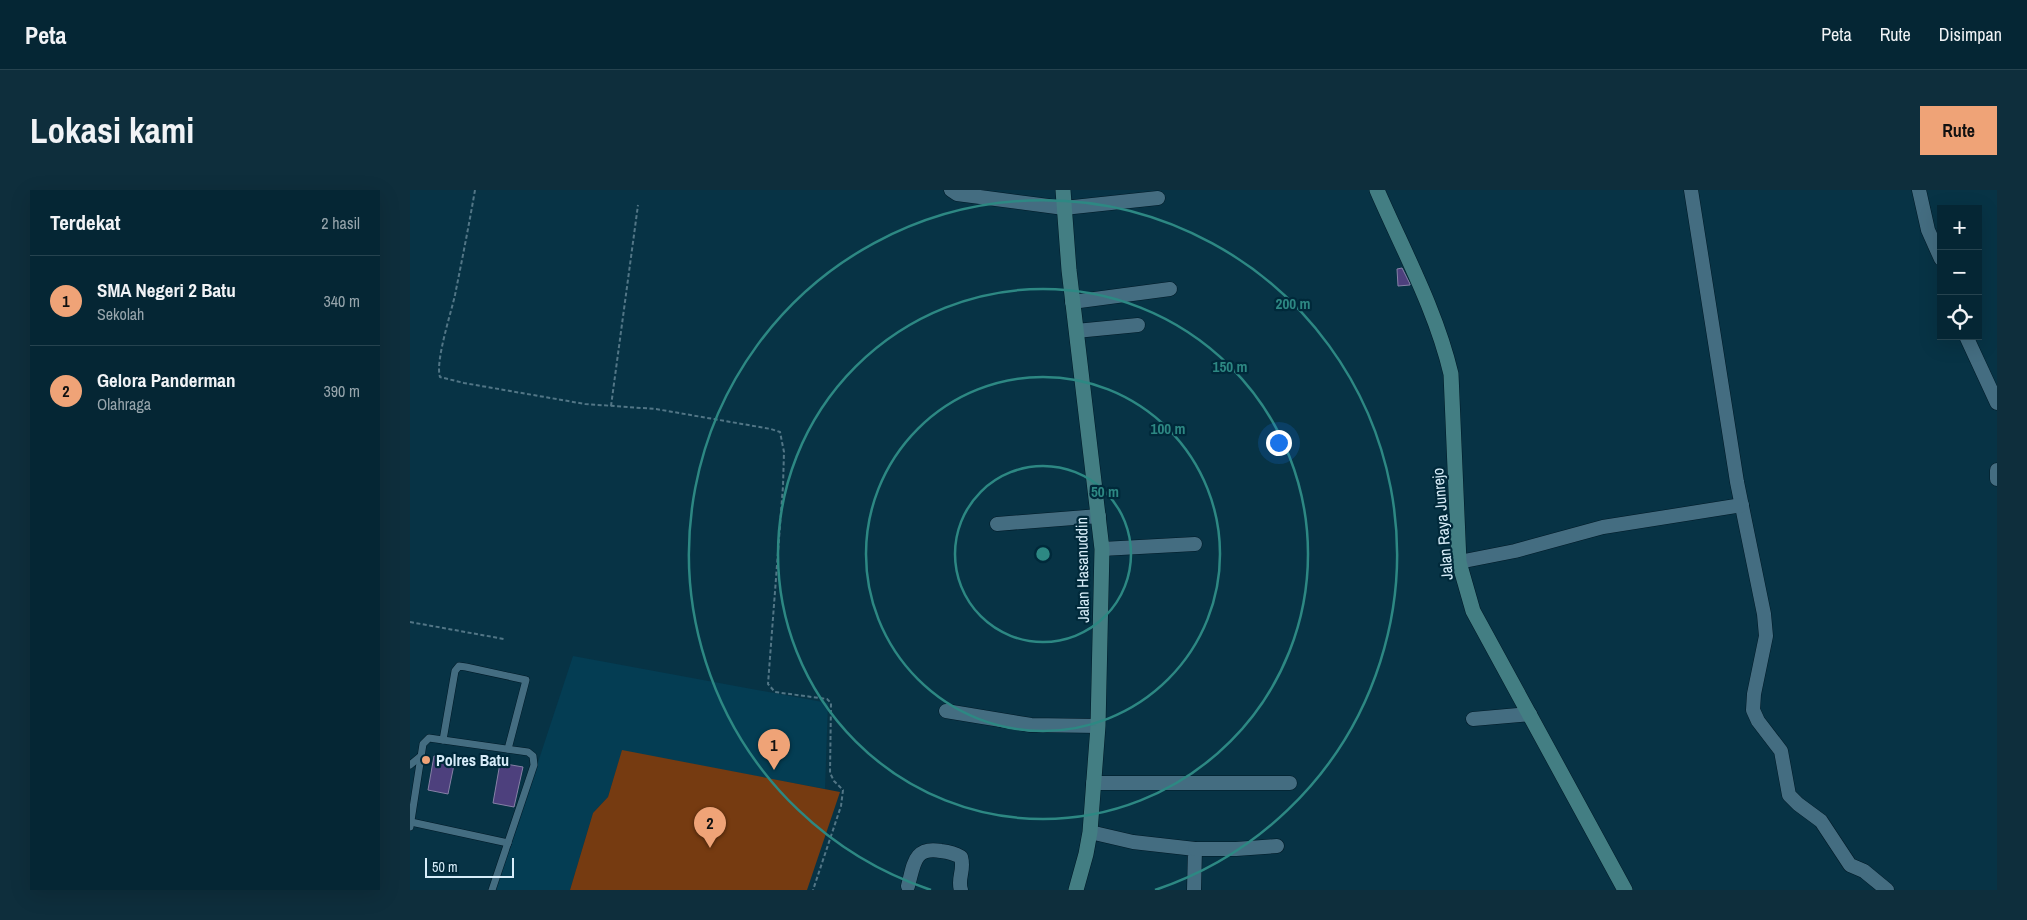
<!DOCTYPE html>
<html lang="id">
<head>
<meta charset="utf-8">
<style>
  :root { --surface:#052634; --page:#0e2e3c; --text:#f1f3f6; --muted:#97a5ac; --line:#26434f; --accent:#efa377 }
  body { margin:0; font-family:"Archivo Narrow",sans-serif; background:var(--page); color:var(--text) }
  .controls { position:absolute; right:15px; top:15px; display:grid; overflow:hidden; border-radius:0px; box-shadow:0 5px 20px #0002 }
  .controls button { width:45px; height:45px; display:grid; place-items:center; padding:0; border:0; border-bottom:1px solid var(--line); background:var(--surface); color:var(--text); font:25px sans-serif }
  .scale { position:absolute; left:15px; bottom:12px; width:89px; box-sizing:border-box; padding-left:5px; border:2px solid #d7edf9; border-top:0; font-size:14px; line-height:18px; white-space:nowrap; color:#d7edf9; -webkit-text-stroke:4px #00293a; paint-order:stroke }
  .you { position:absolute; left:868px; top:252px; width:18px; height:18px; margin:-12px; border:4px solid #fff; border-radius:50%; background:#1a73e8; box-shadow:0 0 0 8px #1a73e833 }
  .badge { display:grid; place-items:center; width:32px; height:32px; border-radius:50%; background:var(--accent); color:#111; font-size:16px; font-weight:700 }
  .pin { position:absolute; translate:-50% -41px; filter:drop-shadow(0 1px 2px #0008) }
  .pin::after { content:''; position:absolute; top:26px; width:18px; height:15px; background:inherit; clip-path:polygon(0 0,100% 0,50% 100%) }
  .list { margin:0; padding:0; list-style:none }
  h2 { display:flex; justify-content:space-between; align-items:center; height:65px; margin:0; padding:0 20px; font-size:21px }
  h2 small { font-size:16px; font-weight:400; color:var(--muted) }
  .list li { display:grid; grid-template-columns:32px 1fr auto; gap:15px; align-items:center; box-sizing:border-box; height:90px; padding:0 20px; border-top:1px solid var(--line) }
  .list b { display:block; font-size:19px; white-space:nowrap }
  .list p { margin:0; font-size:16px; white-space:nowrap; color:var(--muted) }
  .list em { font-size:16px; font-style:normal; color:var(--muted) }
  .icon { flex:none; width:28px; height:28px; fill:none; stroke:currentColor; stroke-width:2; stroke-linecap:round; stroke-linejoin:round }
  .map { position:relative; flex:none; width:1587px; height:700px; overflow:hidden; border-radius:0px }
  header { display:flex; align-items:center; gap:30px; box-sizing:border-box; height:70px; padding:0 25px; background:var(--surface); border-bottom:1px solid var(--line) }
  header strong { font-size:24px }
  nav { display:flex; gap:28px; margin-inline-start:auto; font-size:18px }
  .intro { display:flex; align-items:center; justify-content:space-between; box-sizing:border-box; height:120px; padding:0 30px }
  h1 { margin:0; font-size:35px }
  .button { padding:12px 22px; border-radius:0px; background:var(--accent); color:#111; font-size:18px; font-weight:700 }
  main { display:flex; gap:30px; padding:0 30px }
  aside { flex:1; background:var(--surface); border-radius:0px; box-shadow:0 5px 20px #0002 }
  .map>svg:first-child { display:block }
  .built { fill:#043d53 }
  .green { fill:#763b11 }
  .building { fill:#4d407d; stroke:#8681a6 }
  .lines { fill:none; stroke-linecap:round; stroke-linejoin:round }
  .lane-casing { stroke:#001a27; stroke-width:8 }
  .street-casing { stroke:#001a27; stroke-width:15 }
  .secondary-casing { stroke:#001a27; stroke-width:16 }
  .path { stroke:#527686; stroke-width:2; stroke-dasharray:4 2.5; stroke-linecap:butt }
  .lane { stroke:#446d81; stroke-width:7 }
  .street { stroke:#446d81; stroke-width:14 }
  .secondary { stroke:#437e83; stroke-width:15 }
  .ring { fill:none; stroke:#2d8883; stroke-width:2.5 }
  .poi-dot { fill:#efa377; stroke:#00293a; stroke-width:2 }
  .labels { text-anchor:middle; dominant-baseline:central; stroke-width:4.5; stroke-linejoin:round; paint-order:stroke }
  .street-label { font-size:16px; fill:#d7edf9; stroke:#00293a }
  .poi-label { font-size:16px; font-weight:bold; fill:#d7edf9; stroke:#00293a; text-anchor:start }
  .centre { fill:#2d8883; stroke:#00293a; stroke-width:2.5 }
  .ring-label { font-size:15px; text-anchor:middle; font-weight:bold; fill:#2d8883; stroke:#00293a; stroke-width:4.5; stroke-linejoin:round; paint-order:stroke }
</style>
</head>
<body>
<header>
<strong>Peta</strong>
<nav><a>Peta</a><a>Rute</a><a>Disimpan</a></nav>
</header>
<div class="intro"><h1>Lokasi kami</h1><a class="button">Rute</a></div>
<main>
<aside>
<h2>Terdekat<small>2 hasil</small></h2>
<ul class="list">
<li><span class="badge">1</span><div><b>SMA Negeri 2 Batu</b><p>Sekolah</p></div><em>340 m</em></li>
<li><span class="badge">2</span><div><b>Gelora Panderman</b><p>Olahraga</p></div><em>390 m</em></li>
</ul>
</aside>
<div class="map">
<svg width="1587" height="700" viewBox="0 0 1587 700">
  <rect width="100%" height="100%" fill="#073345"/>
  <path class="built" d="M 163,466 L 418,513 L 415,599 L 212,561 L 198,607 L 183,623 L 160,700 L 86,700 Z"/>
  <path class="green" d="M 212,560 L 430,602 L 397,700 L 160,700 L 183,623 L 198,607 Z"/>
  <g class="building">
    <path d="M 992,78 L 1000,94 L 1000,95 L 988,96 L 987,79 Z"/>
    <path d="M 24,566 L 45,570 L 38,604 L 18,600 Z"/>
    <path d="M 90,573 L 113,577 L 104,617 L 83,613 Z"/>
  </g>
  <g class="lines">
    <defs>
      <g id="lane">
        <path d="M 33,550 L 45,481 L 49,476 L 56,477 L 116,490 L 98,559"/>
        <path d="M 0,575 L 11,566"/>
        <path d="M 1,632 L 98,653"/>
        <path d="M 0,637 L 13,554 L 19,548 L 118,562 L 123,566 L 124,575 L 82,700"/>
      </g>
      <g id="street">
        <path d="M 541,0 L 547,4 L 654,18 L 748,8"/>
        <path d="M 1281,0 L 1327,292 L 1354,424 L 1356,446 L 1344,504 L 1343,520 L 1348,531 L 1371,561 L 1379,605 L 1388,614 L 1411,631 L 1440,675 L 1454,681 L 1477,700"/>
        <path d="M 1509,0 L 1518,40 L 1531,69"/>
        <path d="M 662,112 L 760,99"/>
        <path d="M 666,141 L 728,135"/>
        <path d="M 1556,146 L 1587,213"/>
        <path d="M 1587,280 L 1587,289"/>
        <path d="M 587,334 L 689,326"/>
        <path d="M 692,359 L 785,354"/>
        <path d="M 1049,372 L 1105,361 L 1193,337 L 1332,315"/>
        <path d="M 536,521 L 621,535 L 688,536"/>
        <path d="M 1063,529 L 1120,524"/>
        <path d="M 683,593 L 880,593"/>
        <path d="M 680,642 L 723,652 L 785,659 L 784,700"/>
        <path d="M 785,659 L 826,659 L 867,656"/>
        <path d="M 498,696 C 504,674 504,656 531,661 C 539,662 544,663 551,667 C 555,681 547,688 551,700"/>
      </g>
      <g id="secondary">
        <path d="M 653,0 L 659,80 L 692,359 L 688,536 L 680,642 L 676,664 L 666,700"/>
        <path d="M 967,0 C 993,60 1026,120 1041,184 L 1049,372 L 1063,421 L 1215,700"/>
      </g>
    </defs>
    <use href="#lane" class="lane-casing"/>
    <use href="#street" class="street-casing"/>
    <use href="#secondary" class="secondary-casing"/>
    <g class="path">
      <path d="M 65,0 C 59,35 52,70 45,105 C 41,123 25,172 30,187 L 54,193 L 175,214 L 246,219 L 361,239 L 370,242 L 374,262 L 373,296 L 358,494 L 365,502 L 417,509 L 421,513 L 420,583 L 424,591 L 433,600 L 431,616 L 403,700"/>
      <path d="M 201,216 L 228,15"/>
      <path d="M 0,432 L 94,449"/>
    </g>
    <use href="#lane" class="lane"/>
    <use href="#street" class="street"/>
    <use href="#secondary" class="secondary"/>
  </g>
  <g class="ring">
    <circle cx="633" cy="364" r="88"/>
    <circle cx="633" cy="364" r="177"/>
    <circle cx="633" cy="364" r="265"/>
    <path d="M521 700A354 354 0 1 1 745 700"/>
  </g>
  <circle class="poi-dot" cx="16" cy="570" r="5"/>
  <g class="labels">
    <g class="street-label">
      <text transform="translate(1032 334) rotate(-95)">Jalan Raya Junrejo</text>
      <text transform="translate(672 380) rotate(-91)">Jalan Hasanuddin</text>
    </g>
    <g class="poi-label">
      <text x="26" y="570">Polres Batu</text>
    </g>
  </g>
  <circle cx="633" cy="364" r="8" class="centre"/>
  <g class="ring-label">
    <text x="883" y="119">200 m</text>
    <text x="820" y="182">150 m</text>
    <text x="758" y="244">100 m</text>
    <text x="695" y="307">50 m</text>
  </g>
</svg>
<div class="controls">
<button>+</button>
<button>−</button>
<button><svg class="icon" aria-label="locate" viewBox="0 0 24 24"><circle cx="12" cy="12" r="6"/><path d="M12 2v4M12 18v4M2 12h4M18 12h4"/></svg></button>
</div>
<div class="scale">50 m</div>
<div class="you"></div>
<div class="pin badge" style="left:364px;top:580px">1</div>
<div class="pin badge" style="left:300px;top:658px">2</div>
</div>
</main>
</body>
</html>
